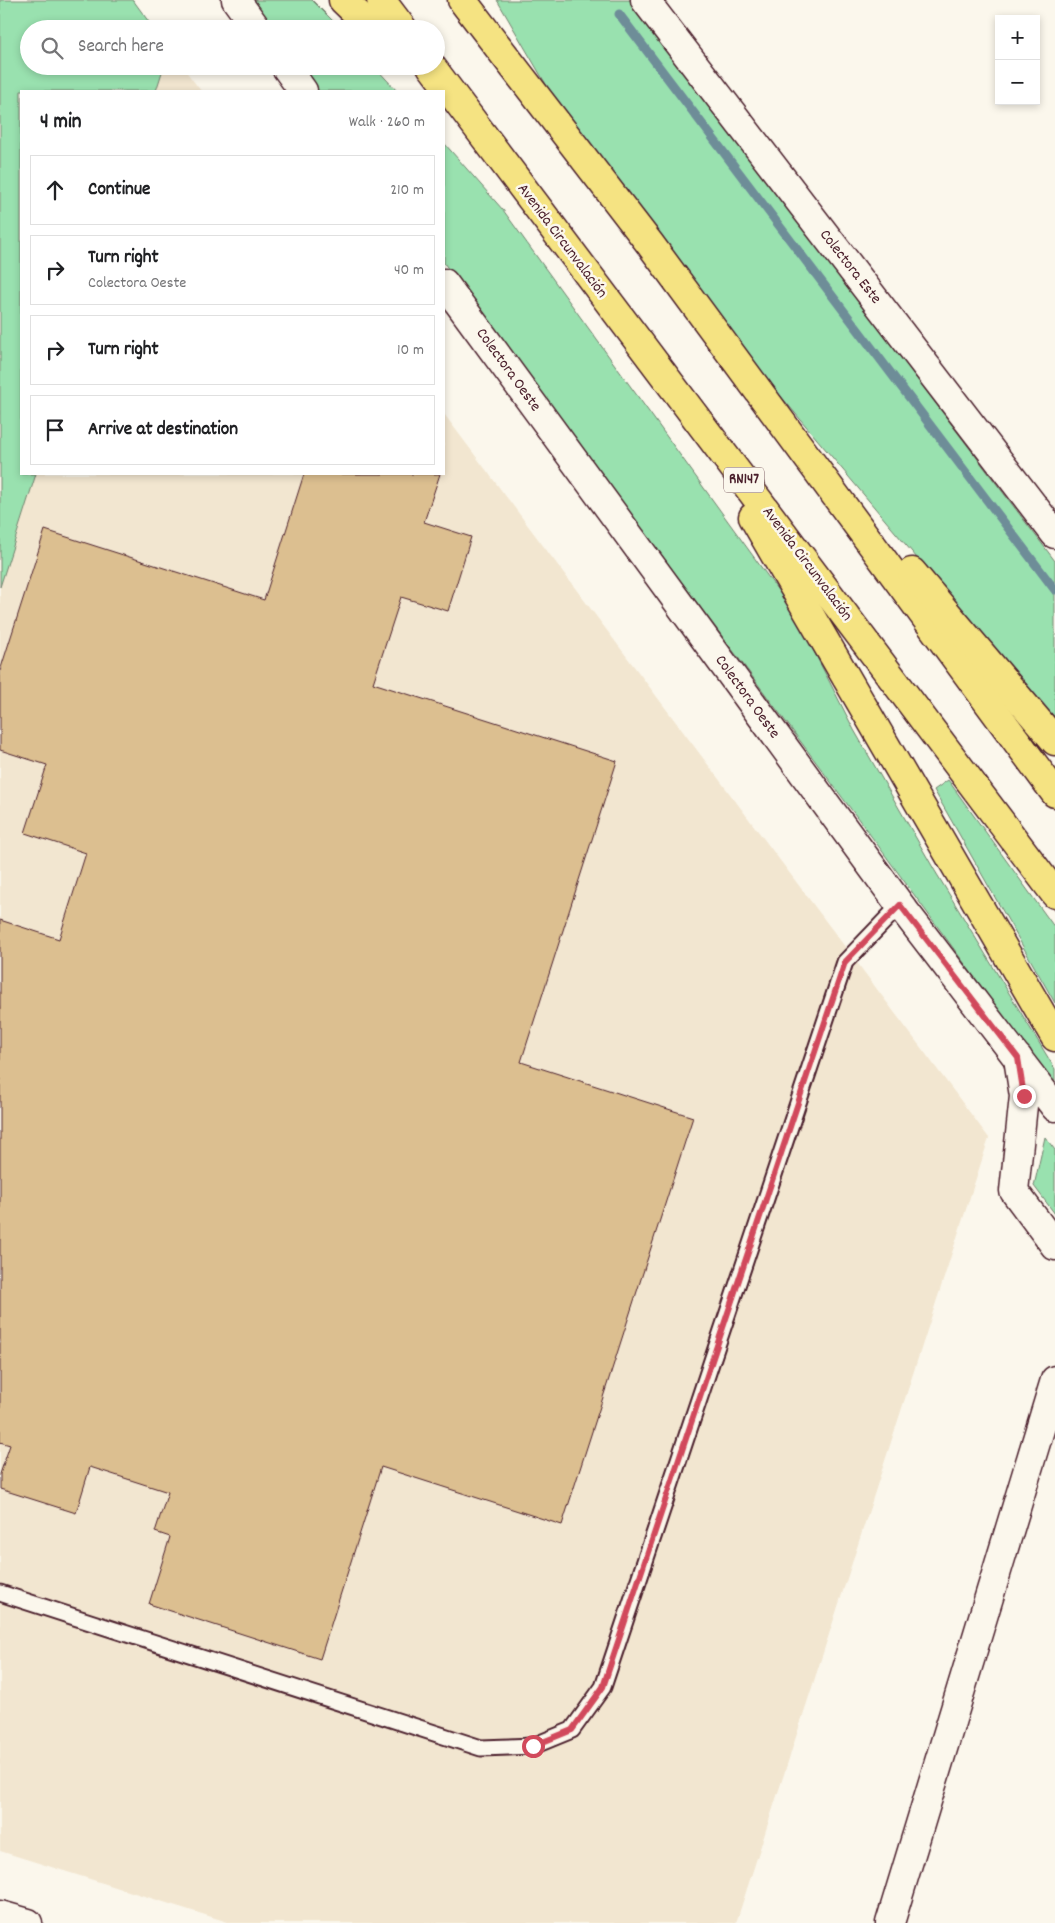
<!DOCTYPE html>
<html lang="en">
<head>
<meta charset="utf-8">
<style>
  :root { --surface:#fff; --page:#f2f2f2; --text:#202124; --muted:#757577; --line:#e0e0e0 }
  body { margin:0; font-family:Dekko,sans-serif; background:var(--page); color:var(--text) }
  .controls { position:absolute; right:15px; top:15px; display:grid; overflow:hidden; border-radius:0px; box-shadow:0 2px 8px #0003 }
  .controls button { width:45px; height:45px; display:grid; place-items:center; padding:0; border:0; border-bottom:1px solid var(--line); background:var(--surface); color:var(--text); font:25px sans-serif }
  .stop { position:absolute; width:15px; height:15px; margin:-11px; border:4px solid #d1495b; border-radius:50%; background:#fff }
  .stop.end { background:#d1495b; border-color:#fff; box-shadow:0 1px 5px #0008 }
  .list { margin:0; padding:0; list-style:none }
  h2 { display:flex; justify-content:space-between; align-items:center; height:65px; margin:0; padding:0 20px; font-size:21px }
  h2 small { font-size:16px; font-weight:400; color:var(--muted) }
  .list li { display:grid; grid-template-columns:32px 1fr auto; gap:15px; align-items:center; box-sizing:border-box; height:70px; margin:0 10px 10px; padding:0 10px; border:1px solid var(--line); border-radius:0px }
  .list b { display:block; font-size:19px; white-space:nowrap }
  .list p { margin:0; font-size:16px; white-space:nowrap; color:var(--muted) }
  .list em { font-size:16px; font-style:normal; color:var(--muted) }
  .icon { flex:none; width:28px; height:28px; fill:none; stroke:currentColor; stroke-width:2; stroke-linecap:round; stroke-linejoin:round }
  .map { position:relative; flex:none; width:1055px; height:1923px; overflow:hidden }
  .search { position:absolute; background:var(--surface); box-shadow:0 2px 8px #0003; left:20px; top:20px; width:425px; height:55px; display:flex; align-items:center; gap:12px; box-sizing:border-box; padding:0 18px; border-radius:28px; color:var(--muted); font-size:19px }
  .panel { position:absolute; background:var(--surface); box-shadow:0 2px 8px #0003; left:20px; top:90px; width:425px; height:385px; border-radius:0px }
  .map>svg:first-child { display:block }
  .built { fill:#f2e6d0 }
  .green { fill:#99e1af; stroke:#72806d }
  .lines { fill:none; stroke-linecap:round; stroke-linejoin:round }
  .stream { stroke:#6e8d98; stroke-width:9 }
  .building { fill:#dcbf90; stroke:#4a1f2b }
  .service-casing { stroke:#4a1f2b; stroke-width:19 }
  .minor-casing { stroke:#4a1f2b; stroke-width:31 }
  .tertiary-casing { stroke:#4a1f2b; stroke-width:31 }
  .secondary-casing { stroke:#4a1f2b; stroke-width:31 }
  .trunk-casing { stroke:#4a1f2b; stroke-width:31 }
  .service { stroke:#fbf7ec; stroke-width:15 }
  .minor { stroke:#fbf7ec; stroke-width:28 }
  .tertiary { stroke:#fbf7ec; stroke-width:28 }
  .secondary { stroke:#fbf7ec; stroke-width:28 }
  .trunk { stroke:#f5e382; stroke-width:28 }
  .route { stroke:#d1495b; stroke-width:6 }
  .labels { text-anchor:middle; dominant-baseline:central; stroke-width:5; stroke-linejoin:round; paint-order:stroke }
  .shield { fill:#fbf7ec; stroke:#7f6065; stroke-width:1 }
  .shield-label { font-size:15px; font-weight:bold; fill:#4a1f2b }
  .street-label { font-size:16px; fill:#4a1f2b; stroke:#fbf7ec }
</style>
</head>
<body>
<div class="map">
<svg width="1055" height="1923" viewBox="0 0 1055 1923">
  <rect width="100%" height="100%" fill="#fbf7ec"/>
  <filter id="ink" filterUnits="userSpaceOnUse"><feTurbulence type="fractalNoise" baseFrequency=".02" numOctaves="2"/><feDisplacementMap in="SourceGraphic" scale="10" xChannelSelector="R" yChannelSelector="G"/><feConvolveMatrix kernelMatrix="1 2 1 2 8 2 1 2 1" color-interpolation-filters="sRGB"/></filter>
  <g filter="url(#ink)">
    <g class="built">
      <path d="M 164,66 L 182,66 L 201,91 L 156,91 Z"/>
      <path d="M 444,414 L 989,1138 L 736,1923 L 231,1923 L 0,1851 L 0,587 L 36,474 L 444,474 Z"/>
    </g>
    <g class="green">
      <path d="M 0,0 L 133,0 L 154,29 L 29,29 L 29,66 L 164,66 L 156,91 L 21,91 L 21,474 L 36,474 L 0,587 Z"/>
      <path d="M 247,0 L 312,0 L 341,29 L 269,29 Z"/>
      <path d="M 497,0 L 630,0 L 1055,561 L 1055,719 L 965,615 L 779,394 L 551,93 Z"/>
      <path d="M 297,66 L 374,66 L 397,91 L 315,91 Z"/>
      <path d="M 444,143 L 503,210 L 795,614 L 854,730 L 935,871 L 1055,1069 L 1055,1087 L 874,840 L 444,263 Z"/>
      <path d="M 948,780 L 1055,928 L 1055,1003 L 934,790 Z"/>
      <path d="M 1045,1137 L 1055,1150 L 1055,1214 L 1034,1186 Z"/>
    </g>
    <g class="lines">
      <path class="stream" d="M 619,14 L 1055,590"/>
    </g>
    <path class="building" d="M 304,474 L 440,474 L 424,522 L 471,537 L 448,611 L 401,597 L 373,683 L 617,761 L 521,1062 L 693,1117 L 562,1525 L 381,1467 L 320,1659 L 149,1604 L 170,1537 L 155,1532 L 168,1492 L 90,1467 L 76,1513 L 0,1489 L 0,1474 L 10,1445 L 0,1442 L 0,920 L 59,939 L 86,853 L 25,833 L 47,765 L 0,750 L 0,671 L 45,530 L 264,600 Z"/>
    <g class="lines">
      <defs>
        <path id="service" d="M 0,1593 L 481,1748 L 533,1746 L 572,1730 L 603,1687 L 845,962 L 900,905"/>
        <g id="minor">
          <path d="M 1018,1058 L 1024,1096 L 1014,1191 L 1055,1246"/>
          <path d="M 890,1923 L 1055,1380"/>
        </g>
        <g id="tertiary">
          <path d="M 236,0 L 257,29"/>
          <path d="M 645,0 L 1055,534"/>
          <path d="M 285,66 L 303,91"/>
          <path d="M 444,283 L 900,905 L 1055,1107"/>
        </g>
        <path id="secondary" d="M 0,1915 L 28,1923"/>
        <g id="trunk">
          <path d="M 343,0 L 373,29"/>
          <path d="M 381,0 L 403,29"/>
          <path d="M 462,0 L 650,244 L 1055,793"/>
          <path d="M 431,66 L 1055,894"/>
          <path d="M 753,517 L 1055,1037"/>
          <path d="M 912,572 L 1055,741"/>
        </g>
      </defs>
      <use href="#service" class="service-casing"/>
      <use href="#minor" class="minor-casing"/>
      <use href="#tertiary" class="tertiary-casing"/>
      <use href="#secondary" class="secondary-casing"/>
      <use href="#trunk" class="trunk-casing"/>
      <use href="#service" class="service"/>
      <use href="#minor" class="minor"/>
      <use href="#tertiary" class="tertiary"/>
      <use href="#secondary" class="secondary"/>
      <use href="#trunk" class="trunk"/>
    </g>
  </g>
  <g class="lines" filter="url(#ink)">
    <path class="route" d="M 533,1746 L 572,1730 L 603,1687 L 845,962 L 900,905 L 1018,1058 L 1024,1096"/>
  </g>
  <g class="labels">
    <rect class="shield" x="724" y="467.5" width="40" height="25" rx="4"/>
    <g class="shield-label">
      <text x="744" y="480">RN147</text>
    </g>
    <g class="street-label">
      <text transform="translate(562 241) rotate(53)">Avenida Circunvalación</text>
      <text transform="translate(850 267) rotate(52)">Colectora Este</text>
      <text transform="translate(508 370) rotate(54)">Colectora Oeste</text>
      <text transform="translate(807 564) rotate(53)">Avenida Circunvalación</text>
      <text transform="translate(747 697) rotate(54)">Colectora Oeste</text>
    </g>
  </g>
</svg>
<div class="controls">
<button>+</button>
<button>−</button>
</div>
<div class="stop" style="left:533px;top:1746px"></div>
<div class="stop end" style="left:1024px;top:1096px"></div>
<div class="search"><svg class="icon" aria-label="search" viewBox="0 0 24 24"><circle cx="10" cy="10" r="6"/><path d="M15 15l6 6"/></svg>Search here</div>
<section class="panel">
<h2>4 min<small>Walk · 260 m</small></h2>
<ul class="list">
<li><svg class="icon" aria-label="ahead" viewBox="0 0 24 24"><path d="M12 20V5M6 11l6-6 6 6"/></svg><div><b>Continue</b></div><em>210 m</em></li>
<li><svg class="icon" aria-label="right" viewBox="0 0 24 24"><path d="M7 20v-9h11M14 6l5 5-5 5"/></svg><div><b>Turn right</b><p>Colectora Oeste</p></div><em>40 m</em></li>
<li><svg class="icon" aria-label="right" viewBox="0 0 24 24"><path d="M7 20v-9h11M14 6l5 5-5 5"/></svg><div><b>Turn right</b></div><em>10 m</em></li>
<li><svg class="icon" aria-label="arrive" viewBox="0 0 24 24"><path d="M6 21V4h12l-3 4 3 4H6"/></svg><div><b>Arrive at destination</b></div></li>
</ul>
</section>
</div>
</body>
</html>
